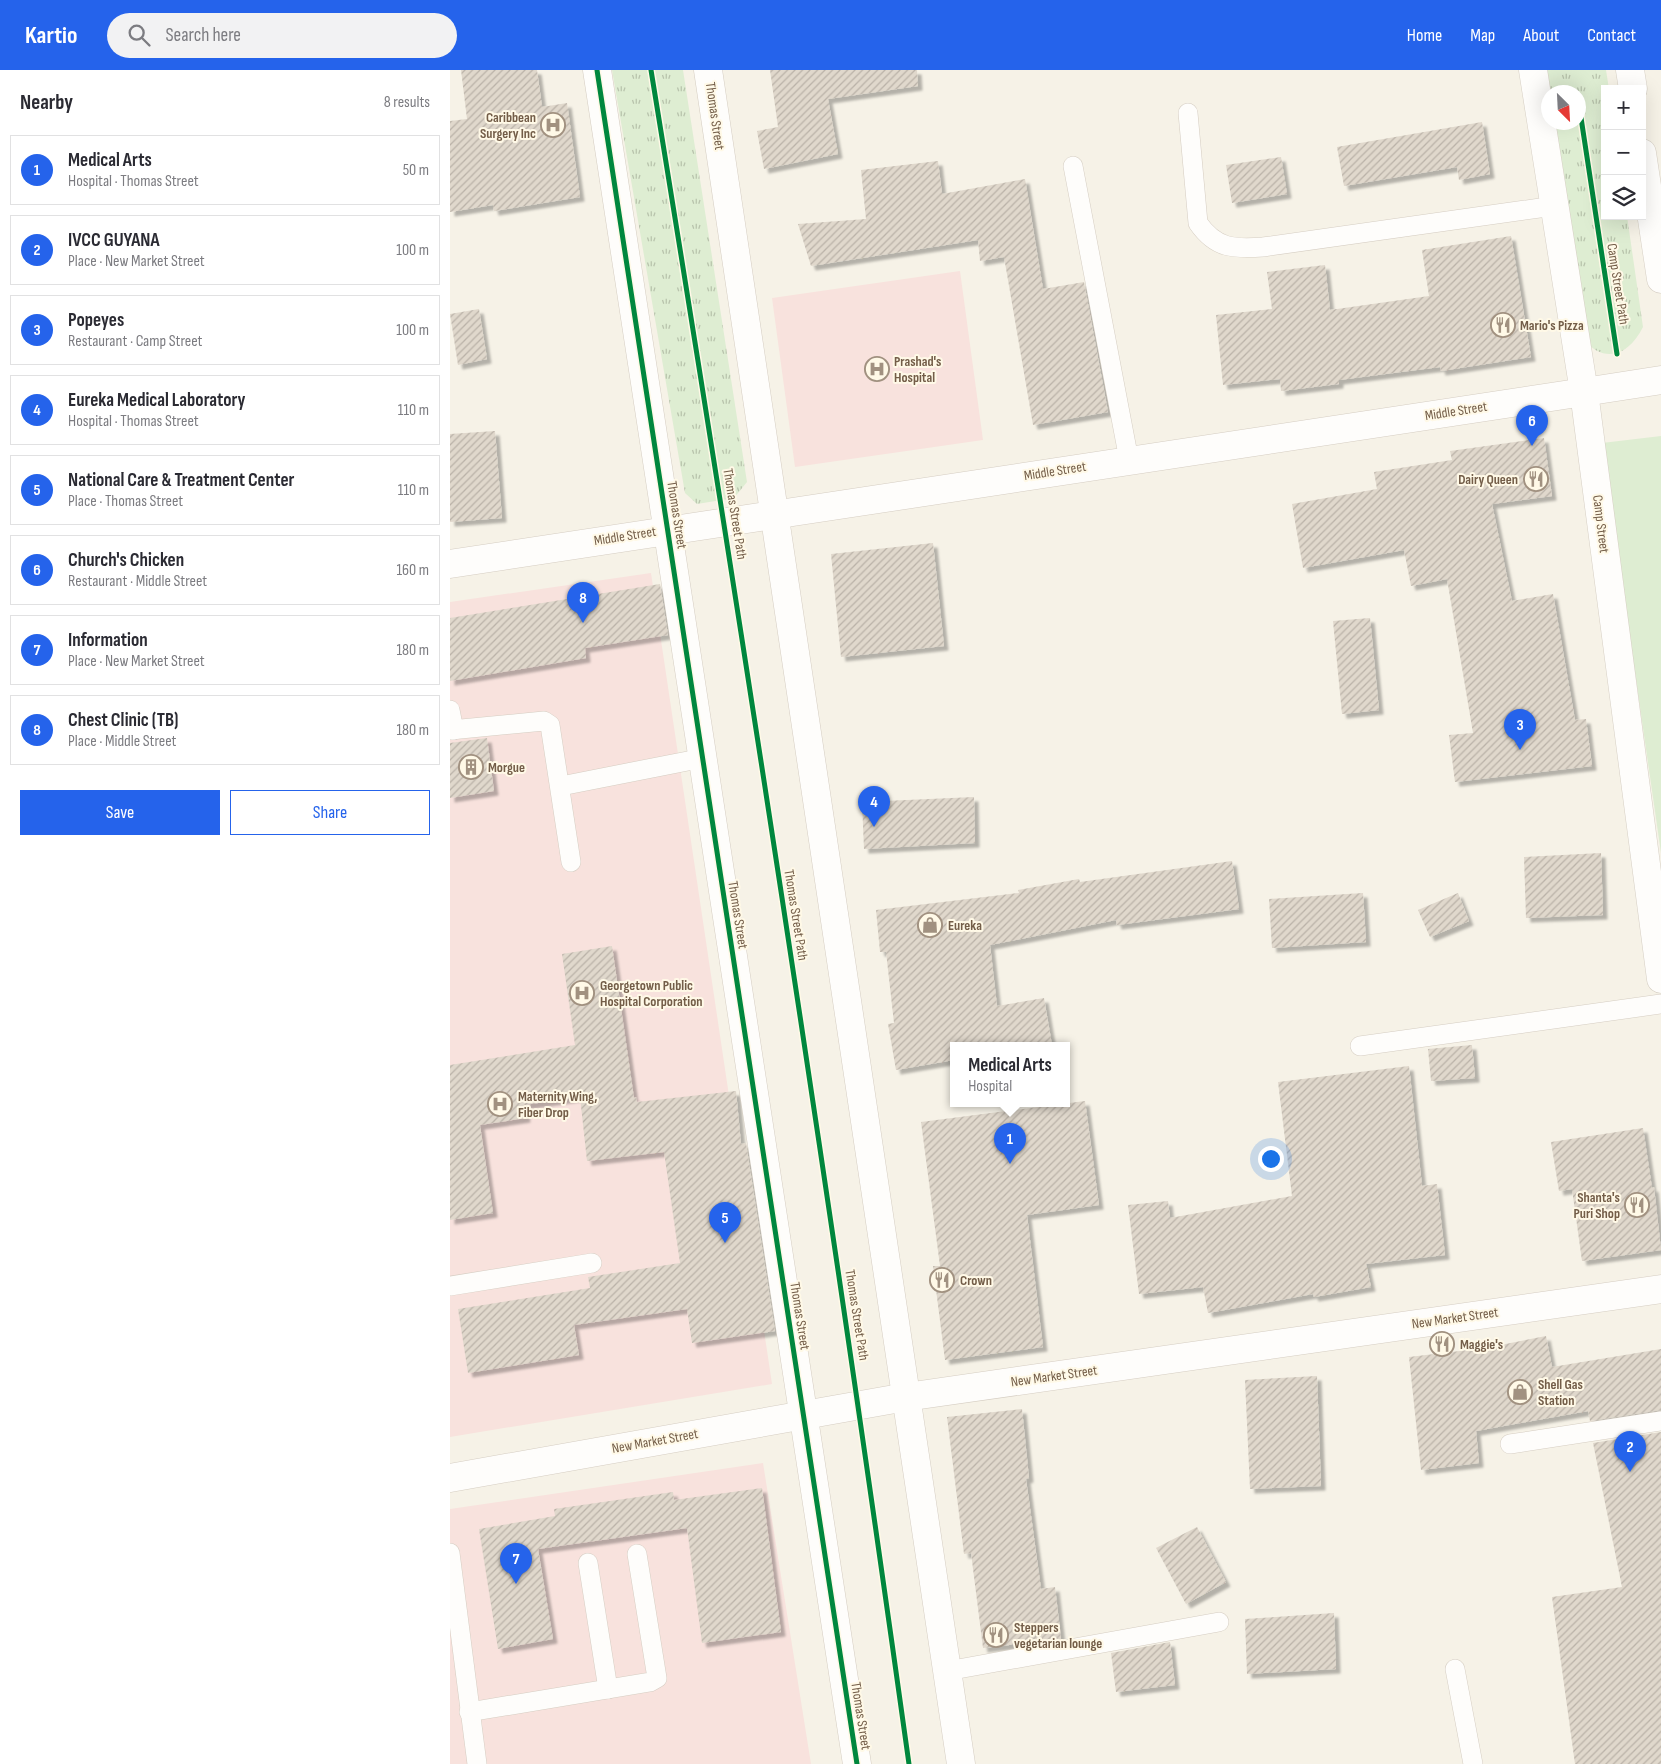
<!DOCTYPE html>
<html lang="en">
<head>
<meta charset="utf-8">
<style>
  :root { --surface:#fff; --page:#f2f2f3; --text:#2b2b33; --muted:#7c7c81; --line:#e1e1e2; --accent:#2563eb }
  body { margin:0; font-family:"Sofia Sans Condensed",sans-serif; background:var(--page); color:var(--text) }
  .controls { position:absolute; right:15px; top:15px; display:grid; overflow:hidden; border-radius:0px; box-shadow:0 5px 20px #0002 }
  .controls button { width:45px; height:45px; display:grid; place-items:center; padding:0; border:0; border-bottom:1px solid var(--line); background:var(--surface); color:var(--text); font:25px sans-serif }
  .compass { position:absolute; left:1091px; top:15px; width:45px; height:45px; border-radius:50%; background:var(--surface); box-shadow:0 5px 20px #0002; rotate:156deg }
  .you { position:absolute; left:820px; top:1088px; width:18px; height:18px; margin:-12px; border:4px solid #fff; border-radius:50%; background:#1a73e8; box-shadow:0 0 0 8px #1a73e833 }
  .badge { display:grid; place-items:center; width:32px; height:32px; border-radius:50%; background:var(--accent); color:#fff; font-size:16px; font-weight:700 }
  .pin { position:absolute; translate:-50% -41px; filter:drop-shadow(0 1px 2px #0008) }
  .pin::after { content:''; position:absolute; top:26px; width:18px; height:15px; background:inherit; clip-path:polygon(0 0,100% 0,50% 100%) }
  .popup { position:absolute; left:500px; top:972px; width:120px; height:65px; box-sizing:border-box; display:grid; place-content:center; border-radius:0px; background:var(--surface); filter:drop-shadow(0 1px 4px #0005); font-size:16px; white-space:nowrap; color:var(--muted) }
  .popup b { font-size:19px; color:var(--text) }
  .popup::after { content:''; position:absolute; left:50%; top:100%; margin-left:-10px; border:10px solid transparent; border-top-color:var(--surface) }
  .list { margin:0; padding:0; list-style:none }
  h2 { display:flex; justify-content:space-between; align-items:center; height:65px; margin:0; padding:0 20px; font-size:21px }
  h2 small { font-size:16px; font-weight:400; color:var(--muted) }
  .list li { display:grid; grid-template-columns:32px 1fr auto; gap:15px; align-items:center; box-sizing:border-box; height:70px; margin:0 10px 10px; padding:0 10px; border:1px solid var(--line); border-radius:0px }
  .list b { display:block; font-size:19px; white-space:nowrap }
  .list p { margin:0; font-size:16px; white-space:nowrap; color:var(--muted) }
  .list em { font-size:16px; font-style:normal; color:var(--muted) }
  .actions { display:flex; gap:10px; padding:15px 20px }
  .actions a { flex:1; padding:11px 0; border:1px solid var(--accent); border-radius:0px; text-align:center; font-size:18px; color:var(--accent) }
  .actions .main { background:var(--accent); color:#fff }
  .icon { flex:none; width:28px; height:28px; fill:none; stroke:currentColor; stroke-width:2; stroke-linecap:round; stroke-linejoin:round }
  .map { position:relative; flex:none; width:1211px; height:1694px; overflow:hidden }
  header { display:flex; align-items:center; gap:30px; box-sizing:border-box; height:70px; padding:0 25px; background:var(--accent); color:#fff }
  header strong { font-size:24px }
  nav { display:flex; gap:28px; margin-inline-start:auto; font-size:18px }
  .search { width:350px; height:45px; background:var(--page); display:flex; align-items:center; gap:12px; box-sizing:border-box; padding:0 18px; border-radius:28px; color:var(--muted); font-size:19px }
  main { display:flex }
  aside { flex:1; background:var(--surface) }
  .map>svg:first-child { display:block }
  .medical { fill:#f8e2dd }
  .grass { fill:#deedd2 }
  .park { fill:url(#park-tufts) }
  .building { fill:url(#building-hatch); filter:url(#shadow) }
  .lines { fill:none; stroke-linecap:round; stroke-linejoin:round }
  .service-casing { stroke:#d5cdc2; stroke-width:20 }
  .minor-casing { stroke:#d5cdc2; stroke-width:29 }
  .tertiary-casing { stroke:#d5cdc2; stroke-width:29 }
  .secondary-casing { stroke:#d6cfc4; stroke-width:29 }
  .service { stroke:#fefdfb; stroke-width:19 }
  .minor { stroke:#fefdfb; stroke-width:28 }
  .tertiary { stroke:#fefdfb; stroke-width:28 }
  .secondary { stroke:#fefdfb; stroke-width:28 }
  .cycleway-casing { stroke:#fff9e7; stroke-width:8 }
  .cycleway { stroke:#00873e; stroke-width:5 }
  .labels { text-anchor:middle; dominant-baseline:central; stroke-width:4; stroke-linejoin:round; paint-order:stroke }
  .street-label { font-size:14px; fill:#735d48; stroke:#fff9e7 }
  .poi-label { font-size:14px; font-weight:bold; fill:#735d48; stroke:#fff9e7; text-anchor:start }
</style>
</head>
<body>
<header>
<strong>Kartio</strong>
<div class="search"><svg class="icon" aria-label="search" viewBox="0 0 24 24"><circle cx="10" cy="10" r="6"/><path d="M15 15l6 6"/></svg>Search here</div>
<nav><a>Home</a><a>Map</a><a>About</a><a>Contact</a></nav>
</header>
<main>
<aside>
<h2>Nearby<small>8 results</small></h2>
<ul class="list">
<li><span class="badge">1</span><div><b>Medical Arts</b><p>Hospital · Thomas Street</p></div><em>50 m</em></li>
<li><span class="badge">2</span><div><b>IVCC GUYANA</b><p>Place · New Market Street</p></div><em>100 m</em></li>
<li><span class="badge">3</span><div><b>Popeyes</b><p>Restaurant · Camp Street</p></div><em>100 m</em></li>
<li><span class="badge">4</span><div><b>Eureka Medical Laboratory</b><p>Hospital · Thomas Street</p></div><em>110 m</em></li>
<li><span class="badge">5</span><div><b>National Care &amp; Treatment Center</b><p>Place · Thomas Street</p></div><em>110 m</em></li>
<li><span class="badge">6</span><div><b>Church's Chicken</b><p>Restaurant · Middle Street</p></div><em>160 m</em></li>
<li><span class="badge">7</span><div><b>Information</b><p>Place · New Market Street</p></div><em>180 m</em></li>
<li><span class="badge">8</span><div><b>Chest Clinic (TB)</b><p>Place · Middle Street</p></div><em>180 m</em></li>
</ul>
<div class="actions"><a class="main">Save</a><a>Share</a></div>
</aside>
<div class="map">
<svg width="1211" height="1694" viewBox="0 0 1211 1694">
  <defs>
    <pattern id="park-tufts" width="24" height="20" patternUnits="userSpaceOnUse" patternTransform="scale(1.25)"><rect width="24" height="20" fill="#deedd2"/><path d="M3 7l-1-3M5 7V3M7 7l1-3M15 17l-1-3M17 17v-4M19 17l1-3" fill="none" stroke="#b8c3ac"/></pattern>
    <pattern id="building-hatch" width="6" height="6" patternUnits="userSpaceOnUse" patternTransform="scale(1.25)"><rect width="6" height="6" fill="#e0d8cc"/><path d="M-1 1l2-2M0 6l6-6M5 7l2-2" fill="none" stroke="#bab2a8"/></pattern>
    <filter id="shadow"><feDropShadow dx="4.5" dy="4.5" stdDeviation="1" flood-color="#0004"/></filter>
  </defs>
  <rect width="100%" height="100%" fill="#f6f2e7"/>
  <g class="medical">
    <path d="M 510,201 L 533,370 L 345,397 L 322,228 Z"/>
    <path d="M 201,503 L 322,1314 L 0,1367 L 0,532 Z"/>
    <path d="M 313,1393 L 361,1694 L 0,1694 L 0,1439 Z"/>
  </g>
  <path class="grass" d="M 1211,366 L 1211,783 L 1152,373 Z"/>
  <g class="park">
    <path d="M 162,0 L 233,0 L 297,412 L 284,428 L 247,434 L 235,423 Z"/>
    <path d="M 1093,0 L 1156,0 L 1159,19 L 1155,19 L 1155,146 L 1177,146 L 1193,257 C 1179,285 1155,295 1133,269 L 1101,53 L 1128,52 L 1128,22 L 1098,22 Z"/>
  </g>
  <g class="building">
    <path d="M 11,0 L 87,0 L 92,37 L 117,33 L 130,127 L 44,141 L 43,135 L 0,142 L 0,51 L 17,49 Z"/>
    <path d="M 320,0 L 467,0 L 468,16 L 378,29 L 388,84 L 314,99 L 307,61 L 328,57 Z"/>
    <path d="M 1032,52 L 1040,104 L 1009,110 L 1007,97 L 894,116 L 887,77 Z"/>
    <path d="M 831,87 L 837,124 L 782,133 L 776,95 Z"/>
    <path d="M 488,91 L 492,124 L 575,109 L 593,219 L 634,212 L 658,342 L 583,355 L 554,187 L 530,191 L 528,170 L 361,196 L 348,154 L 416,149 L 411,100 Z"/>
    <path d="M 1061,166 L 1081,287 L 991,301 L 990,297 L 889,310 L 889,314 L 831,321 L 830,309 L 773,315 L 766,245 L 822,239 L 817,202 L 875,195 L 880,240 L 979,226 L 972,180 Z"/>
    <path d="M 29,239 L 37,289 L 8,295 L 0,244 Z"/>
    <path d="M 45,361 L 52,448 L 0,452 L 0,364 Z"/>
    <path d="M 1094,368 L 1102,426 L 1042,434 L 1062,531 L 1103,524 L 1125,650 L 1136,649 L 1142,696 L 1005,712 L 999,665 L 1023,663 L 997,509 L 961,516 L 954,480 L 853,498 L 842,434 L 927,419 L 924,402 L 1002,390 L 1000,381 Z"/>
    <path d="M 483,473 L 494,576 L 391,587 L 381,484 Z"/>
    <path d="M 210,514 L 218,565 L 135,578 L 136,588 L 0,611 L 0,548 Z"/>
    <path d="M 920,548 L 929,640 L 892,644 L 883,551 Z"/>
    <path d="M 37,668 L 44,721 L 0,728 L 0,673 Z"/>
    <path d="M 524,727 L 525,773 L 414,779 L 412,732 Z"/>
    <path d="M 1151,783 L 1153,845 L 1076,848 L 1074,787 Z"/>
    <path d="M 782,791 L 789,839 L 667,855 L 666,850 L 540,875 L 547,936 L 594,928 L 602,975 L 504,975 L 504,990 L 446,1000 L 438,954 L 444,953 L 436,882 L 430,882 L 426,840 L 569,823 L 568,820 L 629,809 L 630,812 Z"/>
    <path d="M 913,823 L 916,872 L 822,878 L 819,829 Z"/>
    <path d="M 1008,823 L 1019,851 L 980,867 L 968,840 Z"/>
    <path d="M 162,876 L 184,1028 L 186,1027 L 187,1032 L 286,1021 L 291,1074 L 296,1073 L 325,1261 L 242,1273 L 237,1239 L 124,1255 L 129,1285 L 18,1303 L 8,1239 L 140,1218 L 138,1207 L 230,1193 L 214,1082 L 137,1091 L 130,1027 L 74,1035 L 76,1048 L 30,1055 L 43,1143 L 0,1150 L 0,995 L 125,975 L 112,884 Z"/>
    <path d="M 1022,975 L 1025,1008 L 981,1011 L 978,979 Z"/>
    <path d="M 959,996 L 972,1116 L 987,1114 L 995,1185 L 916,1194 L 921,1217 L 864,1227 L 863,1224 L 758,1243 L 753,1217 L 689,1224 L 678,1135 L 718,1131 L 720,1148 L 842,1126 L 828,1012 Z"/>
    <path d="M 635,1031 L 649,1135 L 577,1145 L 593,1277 L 495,1290 L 483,1196 L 490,1196 L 471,1052 Z"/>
    <path d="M 1193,1058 L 1202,1118 L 1204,1117 L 1211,1180 L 1132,1191 L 1122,1119 L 1109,1121 L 1101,1072 Z"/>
    <path d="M 1096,1266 L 1102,1297 L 1211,1279 L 1211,1340 L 1140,1351 L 1138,1341 L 1026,1361 L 1029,1393 L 971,1400 L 959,1287 L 1035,1278 Z"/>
    <path d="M 867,1306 L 871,1416 L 800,1419 L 795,1310 Z"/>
    <path d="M 572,1339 L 579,1408 L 576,1409 L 591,1519 L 605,1517 L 611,1569 L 533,1578 L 521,1483 L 514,1484 L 497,1347 Z"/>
    <path d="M 1211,1362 L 1211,1694 L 1125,1694 L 1102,1527 L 1172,1517 L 1143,1373 Z"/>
    <path d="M 312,1418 L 331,1562 L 252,1573 L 237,1458 L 88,1479 L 103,1569 L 48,1579 L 29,1459 L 105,1446 L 104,1439 L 223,1422 L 224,1430 Z"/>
    <path d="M 747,1457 L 776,1512 L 736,1534 L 706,1478 Z"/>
    <path d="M 884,1543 L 886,1599 L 797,1604 L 795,1549 Z"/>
    <path d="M 720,1572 L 725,1615 L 666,1622 L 661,1583 Z"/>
  </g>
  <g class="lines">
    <defs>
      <g id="service">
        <path d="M 738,43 L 748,153 C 766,179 784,179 813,177 L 1104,136"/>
        <path d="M 623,96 L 679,390"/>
        <path d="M 0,640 L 4,660"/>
        <path d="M 0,660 L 94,651 L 100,655 L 121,792"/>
        <path d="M 111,716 L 253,688"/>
        <path d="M 910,976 L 1211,934"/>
        <path d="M 0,1216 L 142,1193"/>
        <path d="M 1060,1374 L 1211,1351"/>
        <path d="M 0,1483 L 27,1694"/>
        <path d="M 138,1493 L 158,1619"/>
        <path d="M 1005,1599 L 1023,1694"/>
        <path d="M 497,1601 L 769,1552"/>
        <path d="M 19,1642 L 200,1612 L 207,1608 L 187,1484"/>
      </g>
      <g id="minor">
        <path d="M 0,494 L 1134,322"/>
        <path d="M 0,1408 L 456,1327"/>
      </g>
      <g id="tertiary">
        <path d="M 147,0 L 407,1694"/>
        <path d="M 258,0 L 511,1694"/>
        <path d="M 1134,322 L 1211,310"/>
        <path d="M 456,1327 L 1211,1219"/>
      </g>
      <g id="secondary">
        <path d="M 1083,0 L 1134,322 L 1211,909"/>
        <path d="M 1180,0 L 1183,19"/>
        <path d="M 1192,83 L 1211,209"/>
      </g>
    </defs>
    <use href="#service" class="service-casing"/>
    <use href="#minor" class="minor-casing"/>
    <use href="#tertiary" class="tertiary-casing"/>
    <use href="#secondary" class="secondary-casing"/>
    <use href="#service" class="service"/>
    <use href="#minor" class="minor"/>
    <use href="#tertiary" class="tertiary"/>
    <use href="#secondary" class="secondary"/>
    <defs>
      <g id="cycleway">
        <path d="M 147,0 L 407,1694"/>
        <path d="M 201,0 C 293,564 380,1128 459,1694"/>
        <path d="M 1128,28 L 1167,284"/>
      </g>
    </defs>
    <use href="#cycleway" class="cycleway-casing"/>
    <use href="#cycleway" class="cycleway"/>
  </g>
  <defs>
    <symbol id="hospital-ring" viewBox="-11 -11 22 22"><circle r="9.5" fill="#fff9e7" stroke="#a19180" stroke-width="1.5"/><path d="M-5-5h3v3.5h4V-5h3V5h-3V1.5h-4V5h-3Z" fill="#a19180"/></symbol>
    <symbol id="restaurant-ring" viewBox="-11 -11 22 22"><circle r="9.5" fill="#fff9e7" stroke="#a19180" stroke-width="1.5"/><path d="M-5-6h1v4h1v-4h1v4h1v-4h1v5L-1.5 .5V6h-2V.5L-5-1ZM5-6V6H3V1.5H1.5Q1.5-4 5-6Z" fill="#a19180"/></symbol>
    <symbol id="building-ring" viewBox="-11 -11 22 22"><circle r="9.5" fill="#fff9e7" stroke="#a19180" stroke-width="1.5"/><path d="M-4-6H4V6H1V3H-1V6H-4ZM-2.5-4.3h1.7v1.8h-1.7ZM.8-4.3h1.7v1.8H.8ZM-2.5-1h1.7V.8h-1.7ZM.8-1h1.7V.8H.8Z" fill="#a19180"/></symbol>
    <symbol id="shop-ring" viewBox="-11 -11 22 22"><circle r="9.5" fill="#fff9e7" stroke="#a19180" stroke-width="1.5"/><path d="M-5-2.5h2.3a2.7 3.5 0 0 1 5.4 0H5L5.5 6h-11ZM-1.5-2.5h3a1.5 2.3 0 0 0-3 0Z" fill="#a19180"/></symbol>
  </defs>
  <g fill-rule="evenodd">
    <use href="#hospital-ring" x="89" y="41" width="28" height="28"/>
    <use href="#restaurant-ring" x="1039" y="241" width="28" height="28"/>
    <use href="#hospital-ring" x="413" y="285" width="28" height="28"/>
    <use href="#restaurant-ring" x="1072" y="395" width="28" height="28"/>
    <use href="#building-ring" x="7" y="683" width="28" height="28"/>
    <use href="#shop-ring" x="466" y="841" width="28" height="28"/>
    <use href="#hospital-ring" x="118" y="909" width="28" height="28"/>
    <use href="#hospital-ring" x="36" y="1020" width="28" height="28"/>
    <use href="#restaurant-ring" x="1173" y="1121" width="28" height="28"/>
    <use href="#restaurant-ring" x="478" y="1196" width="28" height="28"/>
    <use href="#restaurant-ring" x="978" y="1260" width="28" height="28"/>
    <use href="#shop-ring" x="1056" y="1308" width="28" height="28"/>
    <use href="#restaurant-ring" x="532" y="1551" width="28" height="28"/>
  </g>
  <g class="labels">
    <g class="street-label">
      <text transform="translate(265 46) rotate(82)">Thomas Street</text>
      <text transform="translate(1168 214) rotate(81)">Camp Street Path</text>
      <text transform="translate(1006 341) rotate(-9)">Middle Street</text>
      <text transform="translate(605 401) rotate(-9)">Middle Street</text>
      <text transform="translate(285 444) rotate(81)">Thomas Street Path</text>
      <text transform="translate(227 445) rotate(81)">Thomas Street</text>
      <text transform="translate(1151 454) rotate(83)">Camp Street</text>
      <text transform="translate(175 466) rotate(-9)">Middle Street</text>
      <text transform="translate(288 845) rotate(81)">Thomas Street</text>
      <text transform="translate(346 845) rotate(81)">Thomas Street Path</text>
      <text transform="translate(407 1245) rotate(81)">Thomas Street Path</text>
      <text transform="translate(350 1246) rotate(81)">Thomas Street</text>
      <text transform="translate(1005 1248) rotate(-8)">New Market Street</text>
      <text transform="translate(604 1306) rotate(-8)">New Market Street</text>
      <text transform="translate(205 1371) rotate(-10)">New Market Street</text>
      <text transform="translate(411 1646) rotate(81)">Thomas Street</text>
    </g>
    <g class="poi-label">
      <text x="86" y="47" text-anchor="end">Caribbean<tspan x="86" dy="16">Surgery Inc</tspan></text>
      <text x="1070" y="255">Mario's Pizza</text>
      <text x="444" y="291">Prashad's<tspan x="444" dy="16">Hospital</tspan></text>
      <text x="1068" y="409" text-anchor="end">Dairy Queen</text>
      <text x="38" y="697">Morgue</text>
      <text x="498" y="855">Eureka</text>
      <text x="150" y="915">Georgetown Public<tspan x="150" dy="16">Hospital Corporation</tspan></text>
      <text x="68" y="1026">Maternity Wing,<tspan x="68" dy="16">Fiber Drop</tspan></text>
      <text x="1170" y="1127" text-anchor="end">Shanta's<tspan x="1170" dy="16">Puri Shop</tspan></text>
      <text x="510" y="1210">Crown</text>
      <text x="1010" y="1274">Maggie's</text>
      <text x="1088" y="1314">Shell Gas<tspan x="1088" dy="16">Station</tspan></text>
      <text x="564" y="1557">Steppers<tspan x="564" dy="16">vegetarian lounge</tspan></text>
    </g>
  </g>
</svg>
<div class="controls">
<button>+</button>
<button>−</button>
<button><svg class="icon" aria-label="layers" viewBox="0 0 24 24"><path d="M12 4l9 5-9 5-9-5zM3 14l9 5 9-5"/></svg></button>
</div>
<svg class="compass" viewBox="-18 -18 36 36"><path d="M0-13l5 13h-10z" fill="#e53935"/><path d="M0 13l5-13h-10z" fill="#7c7c81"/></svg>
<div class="you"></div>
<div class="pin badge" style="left:560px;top:1094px">1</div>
<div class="popup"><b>Medical Arts</b>Hospital</div>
<div class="pin badge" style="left:1180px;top:1402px">2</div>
<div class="pin badge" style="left:1070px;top:680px">3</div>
<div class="pin badge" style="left:424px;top:757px">4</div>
<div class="pin badge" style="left:275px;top:1173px">5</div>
<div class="pin badge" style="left:1082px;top:376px">6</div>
<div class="pin badge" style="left:66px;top:1514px">7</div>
<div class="pin badge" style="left:133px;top:553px">8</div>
</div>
</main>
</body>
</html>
